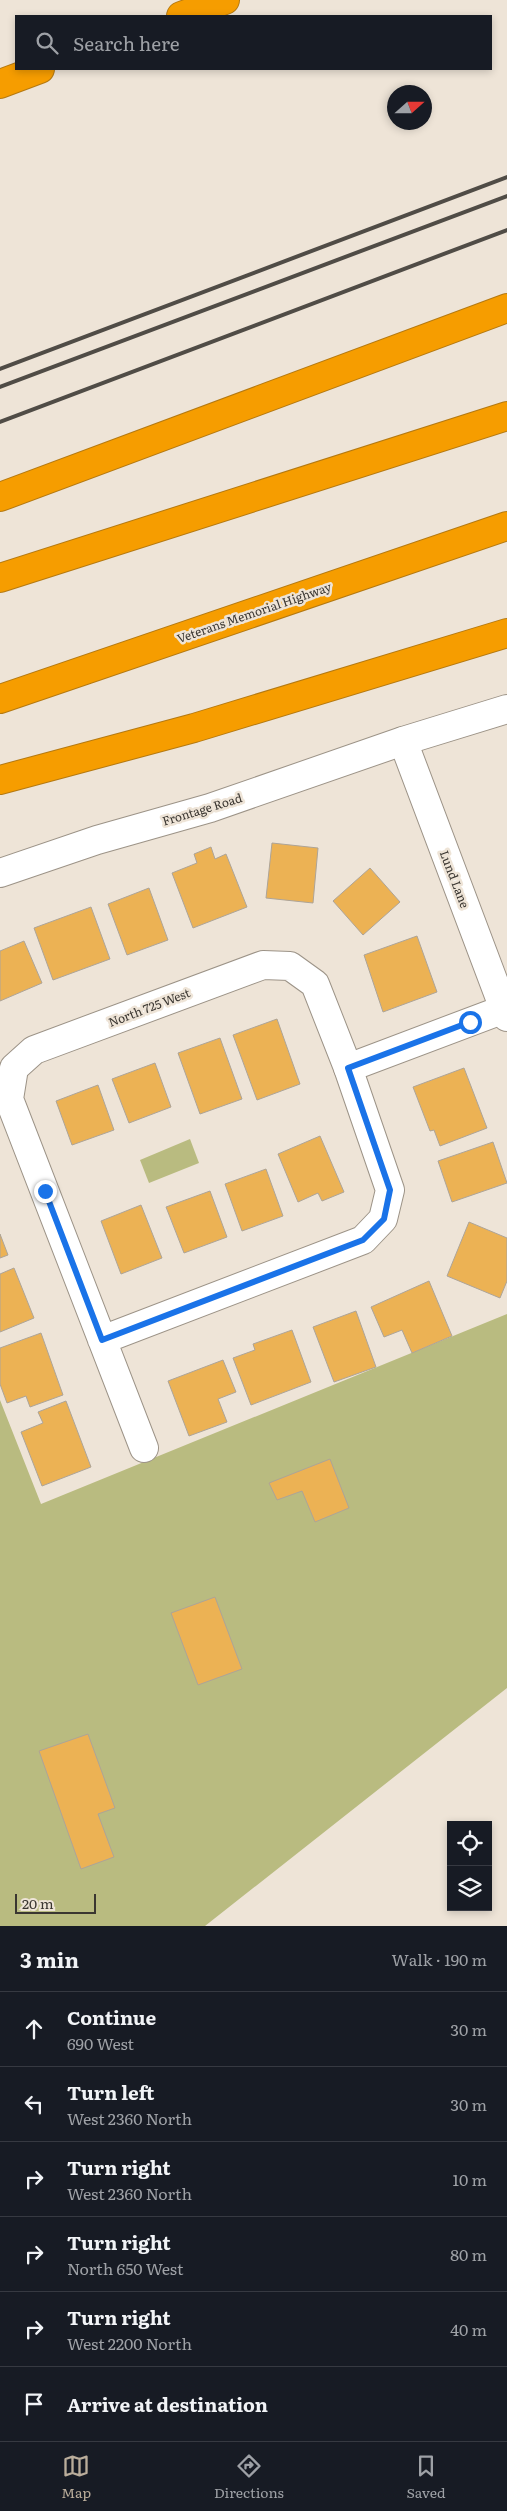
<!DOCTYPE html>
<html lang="en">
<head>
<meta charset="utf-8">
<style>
  :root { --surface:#171b24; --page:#20242c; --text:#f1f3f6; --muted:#9ea1a6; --line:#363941; --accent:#baad9b }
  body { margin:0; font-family:Literata,serif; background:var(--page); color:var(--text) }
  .controls { position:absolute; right:15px; bottom:15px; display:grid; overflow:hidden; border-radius:0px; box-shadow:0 2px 8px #0003 }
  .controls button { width:45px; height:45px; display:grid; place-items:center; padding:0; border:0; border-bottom:1px solid var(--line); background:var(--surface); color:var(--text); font:25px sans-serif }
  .compass { position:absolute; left:387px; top:85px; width:45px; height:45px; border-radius:50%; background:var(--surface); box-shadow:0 2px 8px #0003; rotate:69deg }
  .scale { position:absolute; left:15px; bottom:12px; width:81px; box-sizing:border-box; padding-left:5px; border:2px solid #3a3631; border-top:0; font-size:14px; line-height:18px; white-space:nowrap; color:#3a3631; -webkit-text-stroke:4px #eee4d7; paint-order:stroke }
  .stop { position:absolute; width:15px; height:15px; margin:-11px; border:4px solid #1a73e8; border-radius:50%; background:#fff }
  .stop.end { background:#1a73e8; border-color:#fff; box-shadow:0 1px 5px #0008 }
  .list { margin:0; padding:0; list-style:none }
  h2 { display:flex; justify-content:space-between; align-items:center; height:65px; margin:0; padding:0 20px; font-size:21px }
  h2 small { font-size:16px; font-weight:400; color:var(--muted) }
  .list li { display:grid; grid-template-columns:32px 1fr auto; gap:15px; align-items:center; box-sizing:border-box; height:75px; padding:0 20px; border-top:1px solid var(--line) }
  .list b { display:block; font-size:19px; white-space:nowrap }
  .list p { margin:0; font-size:16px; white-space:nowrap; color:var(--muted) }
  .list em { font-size:16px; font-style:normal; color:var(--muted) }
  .icon { flex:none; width:28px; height:28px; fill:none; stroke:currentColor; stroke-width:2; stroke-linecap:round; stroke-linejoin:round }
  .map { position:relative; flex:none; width:507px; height:1926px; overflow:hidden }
  .search { position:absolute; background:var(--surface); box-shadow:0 2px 8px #0003; left:15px; right:15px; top:15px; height:55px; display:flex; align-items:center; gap:12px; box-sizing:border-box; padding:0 18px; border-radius:0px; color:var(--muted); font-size:19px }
  .sheet { height:515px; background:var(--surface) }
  nav { display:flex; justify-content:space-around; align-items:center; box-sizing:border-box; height:70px; border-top:1px solid var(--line); background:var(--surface); font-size:14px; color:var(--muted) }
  nav a { display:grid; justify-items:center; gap:2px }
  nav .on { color:var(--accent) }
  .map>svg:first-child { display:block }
  .green { fill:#b9bb80 }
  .building { fill:#ecb254; stroke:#ada498 }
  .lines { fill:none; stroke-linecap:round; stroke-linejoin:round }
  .minor-casing { stroke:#9c9387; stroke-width:30 }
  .tertiary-casing { stroke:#9c9387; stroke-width:30 }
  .motorway-casing { stroke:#b47911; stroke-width:30 }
  .minor { stroke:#fff; stroke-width:28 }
  .tertiary { stroke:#fff; stroke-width:28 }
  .motorway { stroke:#f69d00; stroke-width:28 }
  .rail { stroke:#504c46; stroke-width:4 }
  .route { stroke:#1a73e8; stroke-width:6 }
  .labels { text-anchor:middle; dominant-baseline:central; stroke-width:5; stroke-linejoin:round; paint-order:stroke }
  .street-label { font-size:12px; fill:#3a3631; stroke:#eee4d7 }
</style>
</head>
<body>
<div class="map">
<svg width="507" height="1926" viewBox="0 0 507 1926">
  <rect width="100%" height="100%" fill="#eee4d7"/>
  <g class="green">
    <path d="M 190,1139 L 199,1163 L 149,1183 L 140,1160 Z"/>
    <path d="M 507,1314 L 507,1688 L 205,1926 L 0,1926 L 0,1400 L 41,1504 Z"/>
  </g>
  <g class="building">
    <path d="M 272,843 L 318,848 L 313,903 L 266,898 Z"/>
    <path d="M 211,847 L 215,859 L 226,854 L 247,907 L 193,928 L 172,873 L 197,863 L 194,854 Z"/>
    <path d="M 370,868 L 400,902 L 363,935 L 333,901 Z"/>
    <path d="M 149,888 L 168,940 L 127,955 L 108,904 Z"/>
    <path d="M 91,907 L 110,959 L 53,980 L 34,928 Z"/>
    <path d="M 417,936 L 437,992 L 383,1012 L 364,955 Z"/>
    <path d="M 24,941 L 42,983 L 0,1001 L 0,951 Z"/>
    <path d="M 277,1019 L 300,1084 L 257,1100 L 233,1035 Z"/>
    <path d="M 220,1038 L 242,1099 L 200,1114 L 178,1053 Z"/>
    <path d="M 155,1063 L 171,1107 L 129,1123 L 112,1079 Z"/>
    <path d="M 464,1068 L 487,1128 L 440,1146 L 434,1130 L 430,1131 L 413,1087 Z"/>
    <path d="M 98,1085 L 114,1130 L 72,1145 L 56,1101 Z"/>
    <path d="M 320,1136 L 344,1192 L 322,1201 L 318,1193 L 298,1202 L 278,1154 Z"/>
    <path d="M 493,1142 L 507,1183 L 452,1202 L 438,1161 Z"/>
    <path d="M 266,1169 L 283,1216 L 242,1231 L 225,1184 Z"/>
    <path d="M 210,1191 L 227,1237 L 184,1253 L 166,1207 Z"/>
    <path d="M 141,1205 L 162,1258 L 121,1274 L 101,1221 Z"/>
    <path d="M 469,1222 L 507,1238 L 507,1281 L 500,1298 L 447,1276 Z"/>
    <path d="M 0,1234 L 8,1255 L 0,1258 Z"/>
    <path d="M 14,1268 L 34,1318 L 0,1332 L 0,1274 Z"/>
    <path d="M 429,1281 L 452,1336 L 412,1353 L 402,1330 L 384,1337 L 371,1307 Z"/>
    <path d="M 356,1311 L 376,1367 L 334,1382 L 313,1327 Z"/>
    <path d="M 292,1330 L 311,1382 L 251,1405 L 233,1358 L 255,1350 L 253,1344 Z"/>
    <path d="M 41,1333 L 63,1395 L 30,1407 L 26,1396 L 7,1403 L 0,1384 L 0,1348 Z"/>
    <path d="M 223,1360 L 236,1392 L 218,1399 L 227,1422 L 189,1436 L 168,1381 Z"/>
    <path d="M 66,1401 L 91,1467 L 42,1486 L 21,1432 L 43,1423 L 38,1412 Z"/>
    <path d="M 330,1459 L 349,1508 L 315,1522 L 302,1491 L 277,1500 L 269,1483 Z"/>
    <path d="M 215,1597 L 242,1669 L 198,1685 L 171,1613 Z"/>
    <path d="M 88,1734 L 115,1808 L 98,1814 L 114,1857 L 81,1869 L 39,1751 Z"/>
  </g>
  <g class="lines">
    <defs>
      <g id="minor">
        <path d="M 403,741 L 507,1017"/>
        <path d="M 348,1068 L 507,1008"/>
        <path d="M 102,1340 L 363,1240 L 383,1219 L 390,1190 L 348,1068 L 315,984 L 290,966 L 263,965 L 34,1050 L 14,1068 L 9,1099 L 144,1448"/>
      </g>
      <path id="tertiary" d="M 0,873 L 97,840 L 210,808 L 403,741 L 507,709"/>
      <g id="motorway">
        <path d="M 181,16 L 225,0"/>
        <path d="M 0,84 L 40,69"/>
        <path d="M 0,497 L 507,308"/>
        <path d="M 0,578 L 507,416"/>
        <path d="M 0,699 L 507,526"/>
        <path d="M 0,780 L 194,728 L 507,633"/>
      </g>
    </defs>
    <use href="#minor" class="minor-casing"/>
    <use href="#tertiary" class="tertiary-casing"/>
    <use href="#motorway" class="motorway-casing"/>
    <use href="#minor" class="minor"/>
    <use href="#tertiary" class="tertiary"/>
    <use href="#motorway" class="motorway"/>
    <g class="rail">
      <path d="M 0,369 L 507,177"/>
      <path d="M 0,387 L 507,196"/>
      <path d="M 0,422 L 507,230"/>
    </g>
  </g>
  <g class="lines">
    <path class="route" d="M 45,1191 L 102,1340 L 363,1240 L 384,1219 L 390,1190 L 348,1068 L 470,1022"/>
  </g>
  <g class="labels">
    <g class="street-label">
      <text transform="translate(254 612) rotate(-19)">Veterans Memorial Highway</text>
      <text transform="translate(202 809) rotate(-17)">Frontage Road</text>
      <text transform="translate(455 879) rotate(69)">Lund Lane</text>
      <text transform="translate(149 1007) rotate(-21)">North 725 West</text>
    </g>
  </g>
</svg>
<div class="controls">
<button><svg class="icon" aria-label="locate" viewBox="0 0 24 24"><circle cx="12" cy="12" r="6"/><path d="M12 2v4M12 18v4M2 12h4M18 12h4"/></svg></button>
<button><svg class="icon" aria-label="layers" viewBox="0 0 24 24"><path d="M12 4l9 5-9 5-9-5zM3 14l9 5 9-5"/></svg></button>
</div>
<svg class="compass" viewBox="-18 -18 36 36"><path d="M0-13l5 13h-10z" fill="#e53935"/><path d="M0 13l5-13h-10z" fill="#9ea1a6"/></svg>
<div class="scale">20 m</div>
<div class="stop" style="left:470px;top:1022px"></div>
<div class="stop end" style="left:45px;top:1191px"></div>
<div class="search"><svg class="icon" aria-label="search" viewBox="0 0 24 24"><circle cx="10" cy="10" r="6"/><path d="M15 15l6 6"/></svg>Search here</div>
</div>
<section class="sheet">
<h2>3 min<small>Walk · 190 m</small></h2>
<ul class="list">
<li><svg class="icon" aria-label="ahead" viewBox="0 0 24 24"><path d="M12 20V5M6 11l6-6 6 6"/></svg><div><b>Continue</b><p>690 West</p></div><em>30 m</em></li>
<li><svg class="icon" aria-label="left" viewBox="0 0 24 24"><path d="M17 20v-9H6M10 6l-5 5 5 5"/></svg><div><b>Turn left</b><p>West 2360 North</p></div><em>30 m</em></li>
<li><svg class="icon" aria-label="right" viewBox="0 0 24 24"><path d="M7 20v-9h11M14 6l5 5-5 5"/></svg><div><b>Turn right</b><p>West 2360 North</p></div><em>10 m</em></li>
<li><svg class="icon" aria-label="right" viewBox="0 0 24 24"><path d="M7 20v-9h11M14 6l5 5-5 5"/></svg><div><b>Turn right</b><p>North 650 West</p></div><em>80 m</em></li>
<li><svg class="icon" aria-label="right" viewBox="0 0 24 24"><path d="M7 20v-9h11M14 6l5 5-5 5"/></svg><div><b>Turn right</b><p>West 2200 North</p></div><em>40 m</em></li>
<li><svg class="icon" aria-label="arrive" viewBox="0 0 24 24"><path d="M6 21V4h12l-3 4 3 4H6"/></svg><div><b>Arrive at destination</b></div></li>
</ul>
</section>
<nav>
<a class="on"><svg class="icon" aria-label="map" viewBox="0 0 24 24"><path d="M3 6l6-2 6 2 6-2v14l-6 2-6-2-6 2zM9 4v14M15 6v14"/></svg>Map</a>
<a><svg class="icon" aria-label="directions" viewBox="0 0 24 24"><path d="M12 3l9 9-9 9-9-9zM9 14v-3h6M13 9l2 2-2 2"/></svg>Directions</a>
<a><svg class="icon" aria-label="saved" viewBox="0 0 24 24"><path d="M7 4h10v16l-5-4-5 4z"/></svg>Saved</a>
</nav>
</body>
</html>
